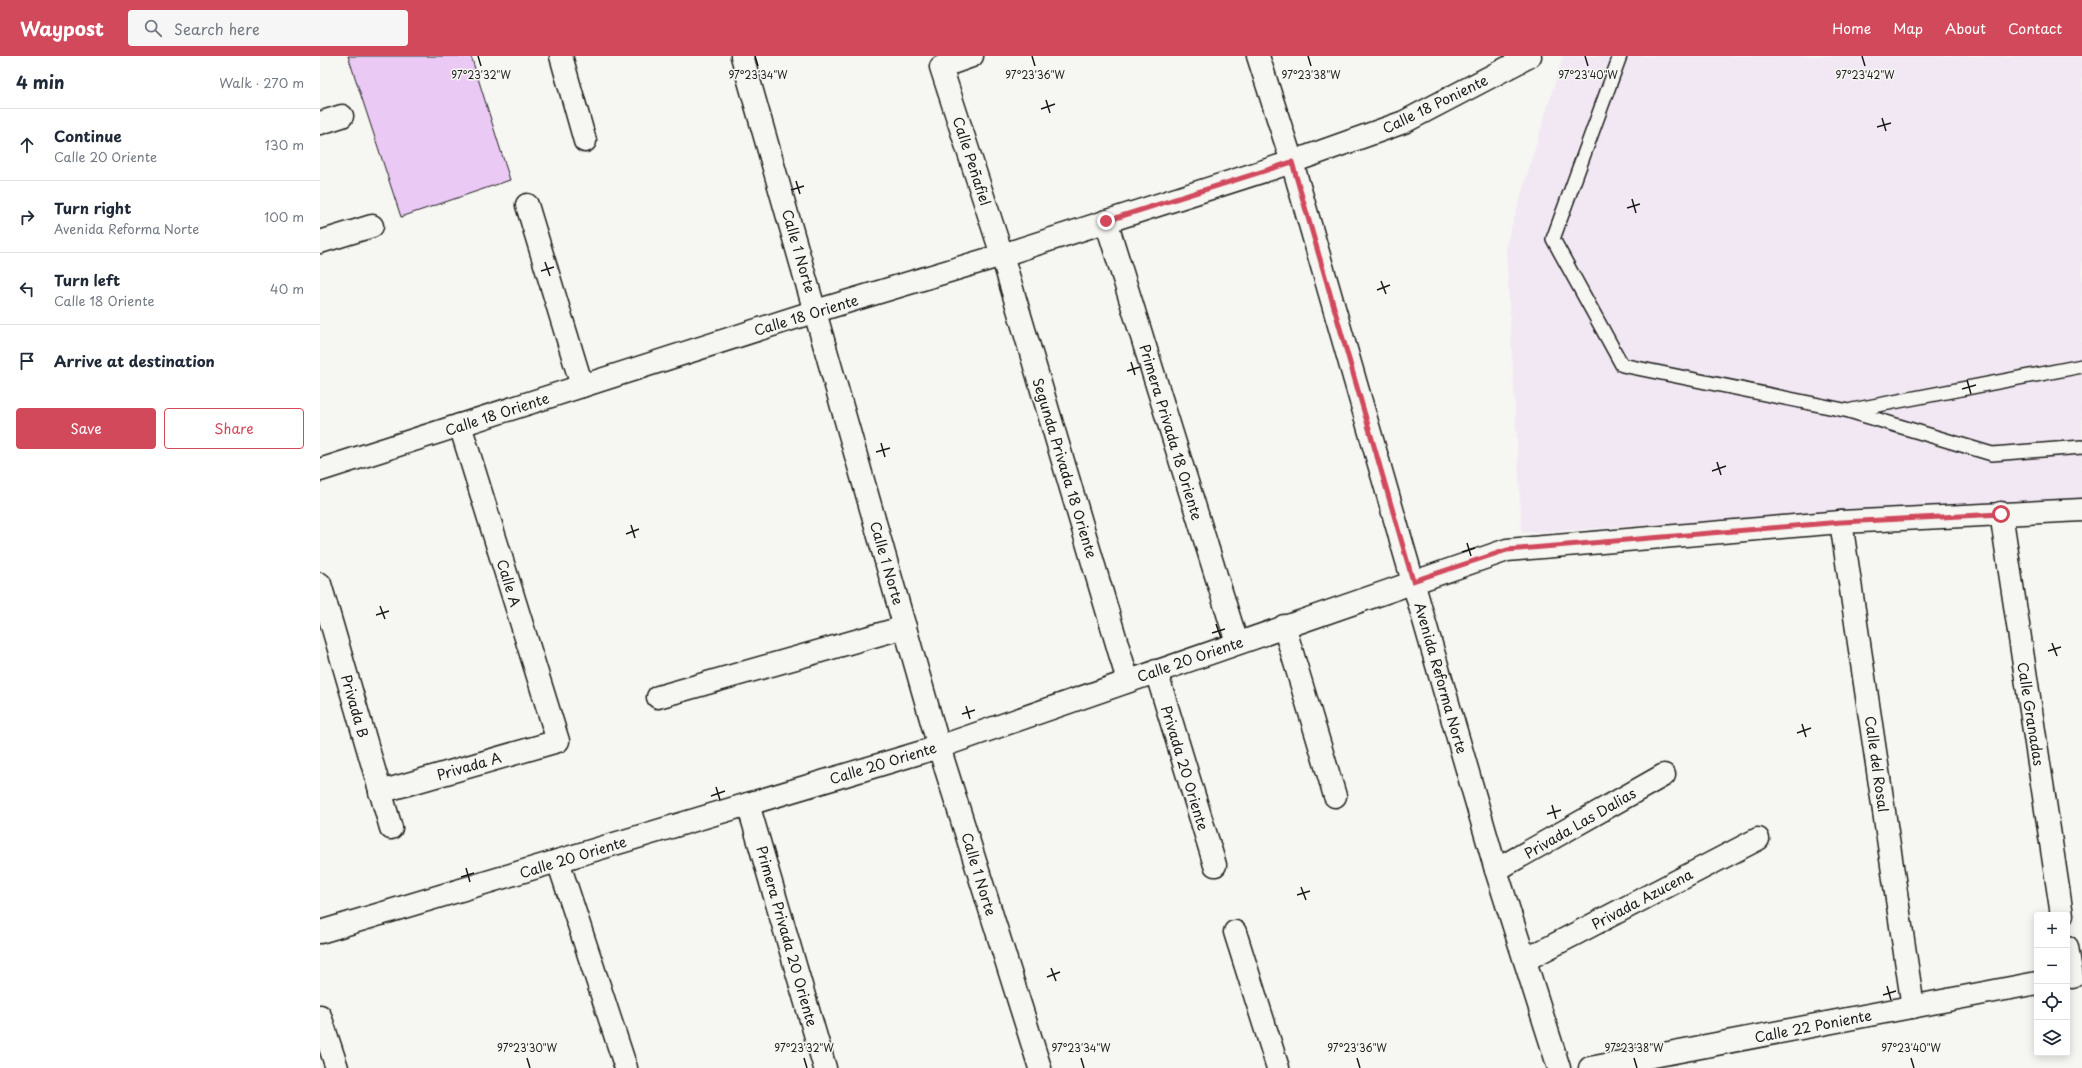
<!DOCTYPE html>
<html lang="en">
<head>
<meta charset="utf-8">
<style>
  :root { --surface:#fff; --page:#f6f6f7; --text:#1f2937; --muted:#747a83; --line:#e0e1e3; --accent:#d1495b }
  body { margin:0; font-family:"Playpen Sans",sans-serif; background:var(--page); color:var(--text) }
  .controls { position:absolute; right:12px; bottom:12px; display:grid; overflow:hidden; border-radius:4px; box-shadow:0 2px 10px #0003 }
  .controls button { width:36px; height:36px; display:grid; place-items:center; padding:0; border:0; border-bottom:1px solid var(--line); background:var(--surface); color:var(--text); font:20px sans-serif }
  .stop { position:absolute; width:12px; height:12px; margin:-9px; border:3px solid #d1495b; border-radius:50%; background:#fff }
  .stop.end { background:#d1495b; border-color:#fff; box-shadow:0 1px 4px #0008 }
  .list { margin:0; padding:0; list-style:none }
  h2 { display:flex; justify-content:space-between; align-items:center; height:52px; margin:0; padding:0 16px; font-size:17px }
  h2 small { font-size:13px; font-weight:400; color:var(--muted) }
  .list li { display:grid; grid-template-columns:26px 1fr auto; gap:12px; align-items:center; box-sizing:border-box; height:72px; padding:0 16px; border-top:1px solid var(--line) }
  .list b { display:block; font-size:15px; white-space:nowrap }
  .list p { margin:0; font-size:13px; white-space:nowrap; color:var(--muted) }
  .list em { font-size:13px; font-style:normal; color:var(--muted) }
  .actions { display:flex; gap:8px; padding:12px 16px }
  .actions a { flex:1; padding:9px 0; border:1px solid var(--accent); border-radius:4px; text-align:center; font-size:14px; color:var(--accent) }
  .actions .main { background:var(--accent); color:#fff }
  .icon { flex:none; width:22px; height:22px; fill:none; stroke:currentColor; stroke-width:2; stroke-linecap:round; stroke-linejoin:round }
  .map { position:relative; flex:none; width:1762px; height:1012px; overflow:hidden }
  header { display:flex; align-items:center; gap:24px; box-sizing:border-box; height:56px; padding:0 20px; background:var(--accent); color:#fff }
  header strong { font-size:19px }
  nav { display:flex; gap:22px; margin-inline-start:auto; font-size:14px }
  .search { width:280px; height:36px; background:var(--page); display:flex; align-items:center; gap:10px; box-sizing:border-box; padding:0 14px; border-radius:4px; color:var(--muted); font-size:15px }
  main { display:flex }
  aside { flex:1; background:var(--surface) }
  .map>svg:first-child { display:block }
  .built { fill:#f2e8f3 }
  .building { fill:#eac9f5; stroke:#1c1c1c }
  .lines { fill:none; stroke-linecap:round; stroke-linejoin:round }
  .service-casing { stroke:#1c1c1c; stroke-width:16 }
  .minor-casing { stroke:#1c1c1c; stroke-width:25 }
  .tertiary-casing { stroke:#1c1c1c; stroke-width:25 }
  .service { stroke:#f6f6f2; stroke-width:13 }
  .minor { stroke:#f6f6f2; stroke-width:22 }
  .tertiary { stroke:#f6f6f2; stroke-width:22 }
  .route { stroke:#d1495b; stroke-width:5 }
  .ticks { fill:none; stroke:#1c1c1c; stroke-width:1.5 }
  .labels { text-anchor:middle; dominant-baseline:central; stroke-width:3; stroke-linejoin:round; paint-order:stroke }
  .street-label { font-size:14px; fill:#1c1c1c; stroke:#f6f6f2 }
  .ticks-label { font-size:10px; text-anchor:middle; fill:#1c1c1c; stroke:#f6f6f2; stroke-width:3; stroke-linejoin:round; paint-order:stroke }
</style>
</head>
<body>
<header>
<strong>Waypost</strong>
<div class="search"><svg class="icon" aria-label="search" viewBox="0 0 24 24"><circle cx="10" cy="10" r="6"/><path d="M15 15l6 6"/></svg>Search here</div>
<nav><a>Home</a><a>Map</a><a>About</a><a>Contact</a></nav>
</header>
<main>
<aside>
<h2>4 min<small>Walk · 270 m</small></h2>
<ul class="list">
<li><svg class="icon" aria-label="ahead" viewBox="0 0 24 24"><path d="M12 20V5M6 11l6-6 6 6"/></svg><div><b>Continue</b><p>Calle 20 Oriente</p></div><em>130 m</em></li>
<li><svg class="icon" aria-label="right" viewBox="0 0 24 24"><path d="M7 20v-9h11M14 6l5 5-5 5"/></svg><div><b>Turn right</b><p>Avenida Reforma Norte</p></div><em>100 m</em></li>
<li><svg class="icon" aria-label="left" viewBox="0 0 24 24"><path d="M17 20v-9H6M10 6l-5 5 5 5"/></svg><div><b>Turn left</b><p>Calle 18 Oriente</p></div><em>40 m</em></li>
<li><svg class="icon" aria-label="arrive" viewBox="0 0 24 24"><path d="M6 21V4h12l-3 4 3 4H6"/></svg><div><b>Arrive at destination</b></div></li>
</ul>
<div class="actions"><a class="main">Save</a><a>Share</a></div>
</aside>
<div class="map">
<svg width="1762" height="1012" viewBox="0 0 1762 1012">
  <rect width="100%" height="100%" fill="#f6f6f2"/>
  <filter id="ink" filterUnits="userSpaceOnUse"><feTurbulence type="fractalNoise" baseFrequency=".025" numOctaves="2"/><feDisplacementMap in="SourceGraphic" scale="8" xChannelSelector="R" yChannelSelector="G"/><feConvolveMatrix kernelMatrix="1 2 1 2 8 2 1 2 1" color-interpolation-filters="sRGB"/></filter>
  <g filter="url(#ink)">
    <path class="built" d="M 1243,0 L 1762,0 L 1762,443 L 1202,477 L 1186,189 Z"/>
    <path class="building" d="M 28,0 L 151,0 L 190,124 L 81,161 Z"/>
    <g class="lines">
      <defs>
        <g id="service">
          <path d="M 1300,0 L 1233,183 L 1302,309 L 1529,355 L 1672,398 L 1762,391"/>
          <path d="M 1532,354 L 1762,310"/>
        </g>
        <g id="minor">
          <path d="M 241,0 L 265,85"/>
          <path d="M 422,0 L 619,691 L 720,1012"/>
          <path d="M 652,0 L 621,11 L 682,199 L 808,625"/>
          <path d="M 0,67 L 22,60"/>
          <path d="M 207,149 L 262,330"/>
          <path d="M 786,165 L 917,587"/>
          <path d="M 0,186 L 52,170"/>
          <path d="M 0,414 L 496,255 L 682,199 L 972,106 L 1084,66 L 1210,0"/>
          <path d="M 1681,457 L 1742,859"/>
          <path d="M 1521,466 L 1593,951"/>
          <path d="M 0,528 L 71,772"/>
          <path d="M 964,570 L 1015,740"/>
          <path d="M 836,615 L 895,809"/>
          <path d="M 338,641 L 585,571"/>
          <path d="M 60,736 L 238,685 L 140,369"/>
          <path d="M 428,748 L 505,1012"/>
          <path d="M 238,805 L 306,1012"/>
          <path d="M 1176,814 L 1344,719"/>
          <path d="M 0,876 L 619,691 L 1187,494 L 1521,466 L 1762,454"/>
          <path d="M 915,876 L 958,1012"/>
          <path d="M 1747,891 L 1752,921"/>
          <path d="M 1205,904 L 1438,783"/>
          <path d="M 0,960 L 17,1012"/>
          <path d="M 1270,1012 L 1717,927"/>
        </g>
        <path id="tertiary" d="M 938,0 L 972,106 L 1176,814 L 1239,1012"/>
      </defs>
      <use href="#service" class="service-casing"/>
      <use href="#minor" class="minor-casing"/>
      <use href="#tertiary" class="tertiary-casing"/>
      <use href="#service" class="service"/>
      <use href="#minor" class="minor"/>
      <use href="#tertiary" class="tertiary"/>
    </g>
  </g>
  <g class="lines" filter="url(#ink)">
    <path class="route" d="M 786,165 L 972,106 L 1093,525 L 1187,494 L 1521,466 L 1681,458"/>
  </g>
  <path class="ticks" d="M 158,0 L 161,10M 435,0 L 438,10M 712,0 L 715,10M 988,0 L 991,10M 1265,0 L 1268,10M 1542,0 L 1545,10M 726,44 L 730,57M 721,53 L 735,48M 1562,62 L 1566,75M 1557,71 L 1571,67M 476,125 L 480,138M 471,134 L 484,130M 1312,143 L 1316,157M 1307,152 L 1320,148M 225,206 L 230,220M 221,215 L 234,211M 1061,225 L 1066,238M 1057,234 L 1070,229M 811,306 L 815,319M 807,315 L 820,311M 1647,324 L 1651,338M 1642,333 L 1656,329M 561,387 L 565,401M 556,396 L 570,392M 1397,406 L 1401,419M 1392,415 L 1406,410M 311,469 L 315,482M 306,478 L 319,473M 1147,487 L 1151,500M 1142,496 L 1155,492M 60,550 L 65,563M 56,559 L 69,555M 896,568 L 901,582M 892,577 L 905,573M 1732,587 L 1737,600M 1728,595 L 1741,591M 646,650 L 650,663M 642,658 L 655,654M 1482,668 L 1486,681M 1477,677 L 1491,672M 396,731 L 400,744M 391,740 L 405,735M 1232,749 L 1236,763M 1227,758 L 1241,754M 146,812 L 150,826M 141,821 L 154,817M 981,831 L 986,844M 977,839 L 990,835M 731,912 L 736,925M 727,921 L 740,916M 1567,930 L 1571,944M 1563,939 L 1576,935M 207,1002 L 210,1012M 484,1002 L 487,1012M 761,1002 L 764,1012M 1037,1002 L 1040,1012M 1314,1002 L 1317,1012M 1591,1002 L 1594,1012"/>
  <g class="labels">
    <g class="street-label">
      <text transform="translate(1115 48) rotate(-26)">Calle 18 Poniente</text>
      <text transform="translate(652 105) rotate(72)">Calle Peñafiel</text>
      <text transform="translate(479 195) rotate(74)">Calle 1 Norte</text>
      <text transform="translate(486 259) rotate(-17)">Calle 18 Oriente</text>
      <text transform="translate(177 358) rotate(-18)">Calle 18 Oriente</text>
      <text transform="translate(851 376) rotate(73)">Primera Privada 18 Oriente</text>
      <text transform="translate(745 412) rotate(73)">Segunda Privada 18 Oriente</text>
      <text transform="translate(567 507) rotate(74)">Calle 1 Norte</text>
      <text transform="translate(189 527) rotate(73)">Calle A</text>
      <text transform="translate(870 603) rotate(-19)">Calle 20 Oriente</text>
      <text transform="translate(1121 622) rotate(74)">Avenida Reforma Norte</text>
      <text transform="translate(35 650) rotate(74)">Privada B</text>
      <text transform="translate(1711 658) rotate(81)">Calle Granadas</text>
      <text transform="translate(563 707) rotate(-17)">Calle 20 Oriente</text>
      <text transform="translate(1557 708) rotate(82)">Calle del Rosal</text>
      <text transform="translate(149 710) rotate(-16)">Privada A</text>
      <text transform="translate(865 712) rotate(73)">Privada 20 Oriente</text>
      <text transform="translate(1260 767) rotate(-30)">Privada Las Dalias</text>
      <text transform="translate(253 801) rotate(-17)">Calle 20 Oriente</text>
      <text transform="translate(659 818) rotate(73)">Calle 1 Norte</text>
      <text transform="translate(1322 843) rotate(-28)">Privada Azucena</text>
      <text transform="translate(467 880) rotate(74)">Primera Privada 20 Oriente</text>
      <text transform="translate(1493 970) rotate(-11)">Calle 22 Poniente</text>
    </g>
  </g>
  <g class="ticks-label">
    <text x="161" y="23">97°23'32"W</text>
    <text x="438" y="23">97°23'34"W</text>
    <text x="715" y="23">97°23'36"W</text>
    <text x="991" y="23">97°23'38"W</text>
    <text x="1268" y="23">97°23'40"W</text>
    <text x="1545" y="23">97°23'42"W</text>
    <text x="207" y="996">97°23'30"W</text>
    <text x="484" y="996">97°23'32"W</text>
    <text x="761" y="996">97°23'34"W</text>
    <text x="1037" y="996">97°23'36"W</text>
    <text x="1314" y="996">97°23'38"W</text>
    <text x="1591" y="996">97°23'40"W</text>
  </g>
</svg>
<div class="controls">
<button>+</button>
<button>−</button>
<button><svg class="icon" aria-label="locate" viewBox="0 0 24 24"><circle cx="12" cy="12" r="6"/><path d="M12 2v4M12 18v4M2 12h4M18 12h4"/></svg></button>
<button><svg class="icon" aria-label="layers" viewBox="0 0 24 24"><path d="M12 4l9 5-9 5-9-5zM3 14l9 5 9-5"/></svg></button>
</div>
<div class="stop" style="left:1681px;top:458px"></div>
<div class="stop end" style="left:786px;top:165px"></div>
</div>
</main>
</body>
</html>
